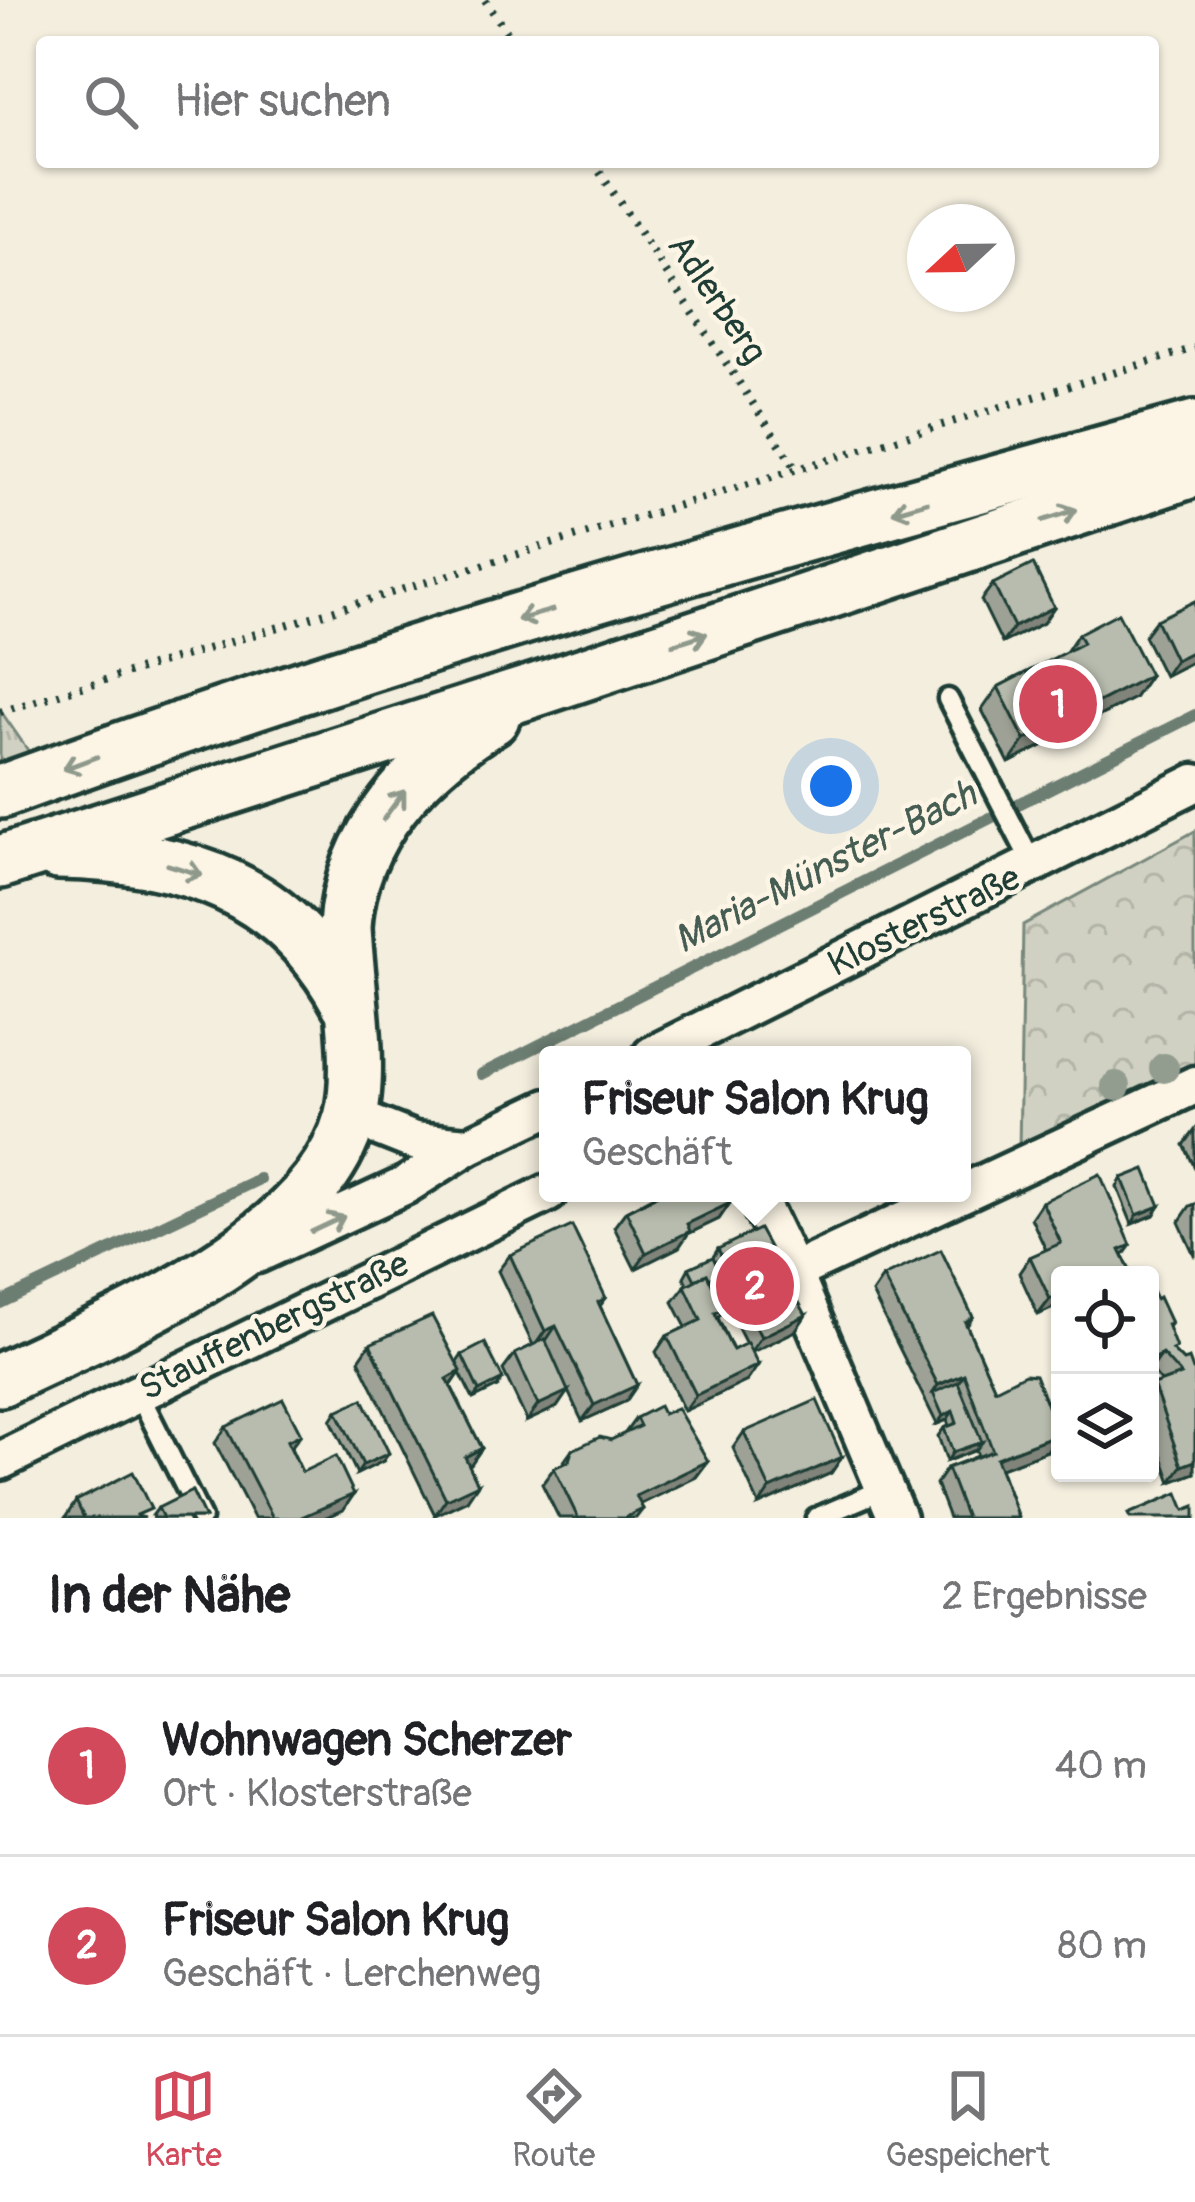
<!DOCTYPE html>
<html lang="de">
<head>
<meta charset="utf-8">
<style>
  :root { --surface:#fff; --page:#f6f6f6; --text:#202124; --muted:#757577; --line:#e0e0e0; --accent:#d1495b }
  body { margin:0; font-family:Pangolin,sans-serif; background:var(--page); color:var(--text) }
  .controls { position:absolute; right:36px; bottom:36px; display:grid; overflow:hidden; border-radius:12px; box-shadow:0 3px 9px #0004 }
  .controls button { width:108px; height:108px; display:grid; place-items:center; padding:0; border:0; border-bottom:3px solid var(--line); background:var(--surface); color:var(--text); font:60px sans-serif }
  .compass { position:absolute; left:907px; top:204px; width:108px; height:108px; border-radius:50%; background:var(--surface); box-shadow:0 3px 9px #0004; rotate:248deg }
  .you { position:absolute; left:831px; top:786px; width:42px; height:42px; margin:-30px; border:9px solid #fff; border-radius:50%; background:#1a73e8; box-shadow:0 0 0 18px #1a73e833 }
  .badge { display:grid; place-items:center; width:78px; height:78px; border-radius:50%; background:var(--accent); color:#fff; font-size:39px; font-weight:700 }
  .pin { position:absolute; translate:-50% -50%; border:6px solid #fff; box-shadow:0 3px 12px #0006 }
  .popup { position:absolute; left:539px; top:1046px; width:432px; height:156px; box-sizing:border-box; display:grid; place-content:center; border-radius:12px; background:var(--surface); filter:drop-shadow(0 3px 9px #0005); font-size:39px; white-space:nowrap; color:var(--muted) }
  .popup b { font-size:45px; color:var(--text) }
  .popup::after { content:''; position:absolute; left:50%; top:100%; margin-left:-24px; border:24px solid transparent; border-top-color:var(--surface) }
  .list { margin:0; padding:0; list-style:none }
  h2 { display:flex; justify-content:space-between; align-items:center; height:156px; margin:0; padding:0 48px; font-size:51px }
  h2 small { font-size:39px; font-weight:400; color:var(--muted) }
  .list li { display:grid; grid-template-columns:78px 1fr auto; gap:36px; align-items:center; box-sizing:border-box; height:180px; padding:0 48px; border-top:3px solid var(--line) }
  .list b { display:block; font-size:45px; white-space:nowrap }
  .list p { margin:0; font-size:39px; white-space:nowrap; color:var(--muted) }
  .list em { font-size:39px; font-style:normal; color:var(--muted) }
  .icon { flex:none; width:66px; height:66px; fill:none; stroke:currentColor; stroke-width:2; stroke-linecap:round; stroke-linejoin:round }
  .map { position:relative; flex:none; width:1195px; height:1518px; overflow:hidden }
  .search { position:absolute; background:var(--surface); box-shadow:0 3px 9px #0004; left:36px; right:36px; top:36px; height:132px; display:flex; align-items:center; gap:30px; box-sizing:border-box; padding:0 42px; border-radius:12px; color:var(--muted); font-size:45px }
  .sheet { height:516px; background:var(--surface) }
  nav { display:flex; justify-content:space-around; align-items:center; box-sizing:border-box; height:168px; border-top:3px solid var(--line); background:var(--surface); font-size:33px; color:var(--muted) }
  nav a { display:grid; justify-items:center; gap:6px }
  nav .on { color:var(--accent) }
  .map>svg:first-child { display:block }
  .grass { fill:url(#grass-tufts); stroke:#78877b; stroke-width:3 }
  .park { fill:url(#park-crowns); stroke:#78877b; stroke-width:3 }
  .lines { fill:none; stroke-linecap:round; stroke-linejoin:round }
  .stream { stroke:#6c7d72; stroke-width:12 }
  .lane-casing { stroke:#1f3d34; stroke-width:27 }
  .street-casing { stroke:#1f3d34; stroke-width:45 }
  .secondary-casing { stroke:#1f3d34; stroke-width:60 }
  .path { stroke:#1f3d34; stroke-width:8; stroke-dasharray:3 9; stroke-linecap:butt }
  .lane { stroke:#fcf5e5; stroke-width:18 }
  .street { stroke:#fcf5e5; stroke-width:36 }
  .secondary { stroke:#fcf5e5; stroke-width:51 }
  .tree { fill:#929d90 }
  .wall { fill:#9ea296; stroke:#1f3d34; stroke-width:3; fill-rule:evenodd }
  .shaded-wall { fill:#81847a; stroke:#1f3d34; stroke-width:3 }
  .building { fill:#b8bcae; stroke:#1f3d34; stroke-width:3 }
  .oneway { stroke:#8e998c }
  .labels { text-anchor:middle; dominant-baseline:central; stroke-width:9; stroke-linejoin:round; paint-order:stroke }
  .street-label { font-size:36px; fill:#1f3d34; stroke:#fcf5e5 }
  .water-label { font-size:39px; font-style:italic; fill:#465d53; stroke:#fcf5e5 }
</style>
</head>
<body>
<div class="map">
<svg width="1195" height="1518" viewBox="0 0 1195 1518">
  <defs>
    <pattern id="grass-tufts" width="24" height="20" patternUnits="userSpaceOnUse" patternTransform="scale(3)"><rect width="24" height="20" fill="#d0d1c2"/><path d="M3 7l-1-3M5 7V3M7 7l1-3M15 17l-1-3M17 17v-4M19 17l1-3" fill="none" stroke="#b2b4a7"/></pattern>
    <pattern id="park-crowns" width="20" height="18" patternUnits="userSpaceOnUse" patternTransform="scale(3)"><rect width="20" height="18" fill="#d0d1c2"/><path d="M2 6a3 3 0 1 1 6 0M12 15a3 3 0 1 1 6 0" fill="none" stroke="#b2b4a7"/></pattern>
  </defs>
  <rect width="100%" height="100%" fill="#f3eede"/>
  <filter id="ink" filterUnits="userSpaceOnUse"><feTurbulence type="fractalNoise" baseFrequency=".00833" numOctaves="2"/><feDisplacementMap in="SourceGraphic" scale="24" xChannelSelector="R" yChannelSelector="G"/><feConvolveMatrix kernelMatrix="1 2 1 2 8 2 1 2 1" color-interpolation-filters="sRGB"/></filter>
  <g filter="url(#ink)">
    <path class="grass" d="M 0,710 L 29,752 L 0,761 Z"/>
    <path class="park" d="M 1195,831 L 1195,1068 L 1019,1151 L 1023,925 Z"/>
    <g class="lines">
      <g class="stream">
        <path d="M 482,1074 L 1195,715"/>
        <path d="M 0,1303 L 259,1179"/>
      </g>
      <defs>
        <g id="lane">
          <path d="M 948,699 L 1034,867"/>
          <path d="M 138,1392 L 201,1518"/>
          <path d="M 816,1518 L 884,1489"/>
        </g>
        <g id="street">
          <path d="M 652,1055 L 1195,783"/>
          <path d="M 351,1116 L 414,1141 L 468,1146"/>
          <path d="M 755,1193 L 793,1272 L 897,1518"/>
          <path d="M 257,1254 L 406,1185 L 468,1146 L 548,1108"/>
          <path d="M 793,1272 L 1195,1085"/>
          <path d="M 0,1461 L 548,1193"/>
        </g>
        <g id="secondary">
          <path d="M 0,792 C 391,648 793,537 1195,427"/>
          <path d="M 58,853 C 185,855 286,887 348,1004"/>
          <path d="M 0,862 L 539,689 L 1195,470"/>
          <path d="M 0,1380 C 110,1326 314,1248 350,1118 C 364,1069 347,980 345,927 C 350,834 419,764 493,718"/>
        </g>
      </defs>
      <use href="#lane" class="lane-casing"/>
      <use href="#street" class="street-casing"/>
      <use href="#secondary" class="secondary-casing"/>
      <g class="path">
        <path d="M 485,0 L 513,42"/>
        <path d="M 593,162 L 795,467"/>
        <path d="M 0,712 L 1195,348"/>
      </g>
      <use href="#lane" class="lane"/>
      <use href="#street" class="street"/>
      <use href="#secondary" class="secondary"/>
    </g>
    <g class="tree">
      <circle cx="1164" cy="1068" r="15"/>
      <circle cx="1116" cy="1086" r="15"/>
    </g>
    <g class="wall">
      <path d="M 993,584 L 1054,607 L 1043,623 L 1002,643 L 981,600 Z"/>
      <path d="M 1156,620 L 1195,660 L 1164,676 L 1144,636 Z"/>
      <path d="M 1078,634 L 1150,675 L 1134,698 L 1009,763 L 982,710 L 998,687 L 1066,652 Z"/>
      <path d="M 1195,1130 L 1195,1168 L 1184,1145 Z"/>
      <path d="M 1122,1178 L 1160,1206 L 1154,1215 L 1132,1224 L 1117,1187 Z"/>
      <path d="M 659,1193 L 725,1193 L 730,1203 L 719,1219 L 688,1234 L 679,1247 L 635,1269 L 614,1227 L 626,1211 Z"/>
      <path d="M 1042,1202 L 1131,1245 L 1123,1256 L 1132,1275 L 1060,1275 L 1060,1304 L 1038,1315 L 1019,1273 L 1030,1257 L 1046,1250 L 1031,1218 Z"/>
      <path d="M 1195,1204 L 1195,1257 L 1179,1222 L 1190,1206 Z"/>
      <path d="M 718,1249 L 806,1315 L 795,1331 L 752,1352 L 758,1365 L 747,1381 L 684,1411 L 656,1352 L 667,1336 L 686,1327 L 673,1302 L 687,1284 L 684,1277 L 689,1268 L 713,1257 ZM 715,1282 L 746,1344 L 733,1350 L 718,1318 L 724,1309 L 711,1283 Z"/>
      <path d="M 510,1255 L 606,1298 L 600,1306 L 637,1385 L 626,1401 L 582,1421 L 568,1391 L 557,1407 L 527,1421 L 503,1370 L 515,1354 L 533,1345 L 498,1271 Z"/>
      <path d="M 883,1277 L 973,1317 L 967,1326 L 995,1389 L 1047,1451 L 1000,1468 L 1018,1518 L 949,1518 L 936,1484 L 947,1468 L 978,1456 L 976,1450 L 947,1461 L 938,1436 L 944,1428 L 949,1426 L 947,1420 L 937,1424 L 872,1293 Z"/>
      <path d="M 1156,1299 L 1171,1323 L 1168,1327 L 1174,1352 L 1183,1361 L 1195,1473 L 1171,1482 L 1150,1423 L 1150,1389 L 1153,1385 L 1161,1382 L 1151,1370 Z"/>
      <path d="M 370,1344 L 457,1362 L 462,1355 L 497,1387 L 473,1399 L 460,1373 L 451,1386 L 482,1448 L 469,1465 L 467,1500 L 435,1515 L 359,1360 Z"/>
      <path d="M 1060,1390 L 1060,1433 L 1047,1401 L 1053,1393 Z"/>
      <path d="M 337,1411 L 383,1461 L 357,1474 L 331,1420 Z"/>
      <path d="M 663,1414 L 708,1461 L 696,1477 L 640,1504 L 643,1509 L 636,1518 L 559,1518 L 542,1484 L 554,1468 L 562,1464 L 572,1450 L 611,1440 L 625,1433 L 636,1418 Z"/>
      <path d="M 226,1427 L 291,1448 L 302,1472 L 354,1494 L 343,1510 L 324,1518 L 254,1518 L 215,1443 Z"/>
      <path d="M 744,1432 L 842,1457 L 831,1473 L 759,1505 L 733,1448 Z"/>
      <path d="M 76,1501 L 145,1518 L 65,1518 Z"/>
      <path d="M 158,1508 L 205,1518 L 153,1518 L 152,1516 Z"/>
    </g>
    <g class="shaded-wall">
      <path d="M 1054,607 L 1043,623 L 1002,643 L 1014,627 Z"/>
      <path d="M 1195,650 L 1195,660 L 1164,676 L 1175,660 Z"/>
      <path d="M 1150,675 L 1134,698 L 1009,763 L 1025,740 Z"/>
      <path d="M 730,1203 L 719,1219 L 688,1234 L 679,1247 L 635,1269 L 646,1253 L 687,1224 Z"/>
      <path d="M 1160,1206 L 1154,1215 L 1132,1224 L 1137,1215 Z"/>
      <path d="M 1060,1294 L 1058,1306 L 1038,1315 L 1050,1299 Z"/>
      <path d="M 806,1315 L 795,1331 L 750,1353 L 761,1337 Z"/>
      <path d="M 556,1326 L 545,1342 L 534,1347 L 545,1331 Z"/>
      <path d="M 1162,1354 L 1150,1371 L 1150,1360 Z"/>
      <path d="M 758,1365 L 747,1381 L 684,1411 L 696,1395 Z"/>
      <path d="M 461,1371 L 450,1387 L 447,1379 Z"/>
      <path d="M 964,1374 L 953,1390 L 933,1393 L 938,1385 Z"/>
      <path d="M 503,1379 L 497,1387 L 473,1399 L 479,1391 Z"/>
      <path d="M 637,1385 L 626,1401 L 582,1421 L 594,1405 Z"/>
      <path d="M 568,1391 L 557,1407 L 527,1421 L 538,1405 Z"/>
      <path d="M 953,1411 L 947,1420 L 937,1424 L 943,1416 Z"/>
      <path d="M 301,1434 L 289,1450 L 287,1441 Z"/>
      <path d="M 1058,1434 L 1047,1451 L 985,1474 L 996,1458 Z"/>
      <path d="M 982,1442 L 976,1450 L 947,1461 L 953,1452 Z"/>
      <path d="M 482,1448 L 471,1464 L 453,1473 L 465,1457 Z"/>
      <path d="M 389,1453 L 383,1461 L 357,1474 L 363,1465 Z"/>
      <path d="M 842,1457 L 831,1473 L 759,1505 L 770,1489 Z"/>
      <path d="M 708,1461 L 696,1477 L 625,1512 L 636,1496 Z"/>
      <path d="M 1195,1461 L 1195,1473 L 1171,1482 L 1182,1466 Z"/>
      <path d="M 478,1484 L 467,1500 L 435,1515 L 446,1499 Z"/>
      <path d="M 354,1494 L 343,1510 L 324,1518 L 299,1518 Z"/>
    </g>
    <g class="building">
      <path d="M 1033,564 L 1054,607 L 1014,627 L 993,584 Z"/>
      <path d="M 1195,601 L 1195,650 L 1175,660 L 1156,620 Z"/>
      <path d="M 1118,613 L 1150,675 L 1025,740 L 998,687 L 1083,643 L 1078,634 Z"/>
      <path d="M 1145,1169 L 1160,1206 L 1137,1215 L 1122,1178 Z"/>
      <path d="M 1100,1174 L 1131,1245 L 1120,1250 L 1132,1275 L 1074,1275 L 1072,1270 L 1060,1275 L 1060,1294 L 1050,1299 L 1030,1257 L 1061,1243 L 1042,1202 Z"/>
      <path d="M 662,1193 L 725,1193 L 730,1203 L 687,1224 L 690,1231 L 646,1253 L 626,1211 Z"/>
      <path d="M 572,1226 L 606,1298 L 598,1302 L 637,1385 L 594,1405 L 556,1326 L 545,1331 L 510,1255 Z"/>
      <path d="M 759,1229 L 806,1315 L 761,1337 L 718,1249 Z"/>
      <path d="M 941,1250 L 973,1317 L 965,1322 L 995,1389 L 1025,1374 L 1035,1375 L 1058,1434 L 996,1458 L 1018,1518 L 966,1518 L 947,1468 L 993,1451 L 964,1374 L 938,1385 L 883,1277 Z"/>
      <path d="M 713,1257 L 720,1273 L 709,1279 L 707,1274 L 695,1280 L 689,1268 Z"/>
      <path d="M 707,1274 L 724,1309 L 715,1313 L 730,1345 L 733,1350 L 747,1343 L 758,1365 L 696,1395 L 667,1336 L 701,1320 L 685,1286 Z"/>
      <path d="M 1150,1286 L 1156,1299 L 1159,1297 L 1171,1323 L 1167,1324 L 1176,1348 L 1172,1350 L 1183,1361 L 1189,1359 L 1193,1370 L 1195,1370 L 1195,1461 L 1182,1466 L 1153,1385 L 1181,1375 L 1162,1354 L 1150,1360 Z"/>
      <path d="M 432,1316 L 461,1371 L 447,1379 L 482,1448 L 465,1457 L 478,1484 L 446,1499 L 370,1344 Z"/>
      <path d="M 545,1339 L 568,1391 L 538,1405 L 515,1354 Z"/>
      <path d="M 485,1343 L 503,1379 L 479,1391 L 462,1355 Z"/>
      <path d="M 958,1382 L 982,1442 L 953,1452 L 944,1428 L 957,1423 L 953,1411 L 943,1416 L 933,1393 Z"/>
      <path d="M 1060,1390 L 1060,1410 L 1053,1393 Z"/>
      <path d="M 283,1399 L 301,1434 L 287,1441 L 302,1472 L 336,1456 L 354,1494 L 299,1518 L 273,1518 L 226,1427 Z"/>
      <path d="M 363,1399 L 389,1453 L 363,1465 L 337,1411 Z"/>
      <path d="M 817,1400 L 842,1457 L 770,1489 L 744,1432 Z"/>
      <path d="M 659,1406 L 663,1414 L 677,1408 L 708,1461 L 636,1496 L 643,1509 L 624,1518 L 578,1518 L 554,1468 L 569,1461 L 572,1450 L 600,1437 L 611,1440 L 640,1426 L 636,1418 Z"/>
      <path d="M 133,1472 L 151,1509 L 137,1515 L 139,1518 L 84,1518 L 76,1501 Z"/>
      <path d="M 192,1491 L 205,1518 L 163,1518 L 158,1508 Z"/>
      <path d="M 1178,1493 L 1185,1510 L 1195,1506 L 1195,1518 L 1130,1518 L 1128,1514 Z"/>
    </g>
    <defs><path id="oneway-shaft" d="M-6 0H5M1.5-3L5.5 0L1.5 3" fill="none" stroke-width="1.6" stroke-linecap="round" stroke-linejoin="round" transform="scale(3)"/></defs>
    <g class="oneway">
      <use href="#oneway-shaft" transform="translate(910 507) rotate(164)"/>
      <use href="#oneway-shaft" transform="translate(1060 515) rotate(-18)"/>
      <use href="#oneway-shaft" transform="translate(535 615) rotate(164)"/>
      <use href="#oneway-shaft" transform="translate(690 639) rotate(-18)"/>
      <use href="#oneway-shaft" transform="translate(80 763) rotate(160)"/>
      <use href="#oneway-shaft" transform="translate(394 805) rotate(-53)"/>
      <use href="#oneway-shaft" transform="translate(185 870) rotate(17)"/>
      <use href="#oneway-shaft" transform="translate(328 1224) rotate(-25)"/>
    </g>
  </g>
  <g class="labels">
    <g class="street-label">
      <text transform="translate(717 299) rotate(56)">Adlerberg</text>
      <text transform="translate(924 921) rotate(-26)">Klosterstraße</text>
      <text transform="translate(274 1326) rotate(-26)">Stauffenbergstraße</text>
    </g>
    <g class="water-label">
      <text transform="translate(825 867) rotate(-27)">Maria-Münster-Bach</text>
    </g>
  </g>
</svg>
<div class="controls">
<button><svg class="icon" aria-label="locate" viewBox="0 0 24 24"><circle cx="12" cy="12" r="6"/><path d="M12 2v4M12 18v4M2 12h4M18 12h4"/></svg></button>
<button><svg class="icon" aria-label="layers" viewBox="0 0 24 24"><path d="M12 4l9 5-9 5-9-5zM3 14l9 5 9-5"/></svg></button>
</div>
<svg class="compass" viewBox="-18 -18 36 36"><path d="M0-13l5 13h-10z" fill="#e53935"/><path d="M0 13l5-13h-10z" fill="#757577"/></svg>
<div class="you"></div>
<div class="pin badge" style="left:1058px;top:704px">1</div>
<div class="pin badge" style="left:755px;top:1286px">2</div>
<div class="popup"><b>Friseur Salon Krug</b>Geschäft</div>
<div class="search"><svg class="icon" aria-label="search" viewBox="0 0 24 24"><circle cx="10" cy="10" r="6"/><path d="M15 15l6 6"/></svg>Hier suchen</div>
</div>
<section class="sheet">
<h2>In der Nähe<small>2 Ergebnisse</small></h2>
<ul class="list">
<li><span class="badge">1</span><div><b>Wohnwagen Scherzer</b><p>Ort · Klosterstraße</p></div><em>40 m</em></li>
<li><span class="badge">2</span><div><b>Friseur Salon Krug</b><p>Geschäft · Lerchenweg</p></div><em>80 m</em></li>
</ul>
</section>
<nav>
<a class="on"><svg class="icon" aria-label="map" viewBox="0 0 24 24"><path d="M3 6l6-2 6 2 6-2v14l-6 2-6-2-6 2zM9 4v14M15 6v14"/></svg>Karte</a>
<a><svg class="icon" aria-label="directions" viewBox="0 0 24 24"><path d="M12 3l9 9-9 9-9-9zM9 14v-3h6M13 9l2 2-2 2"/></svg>Route</a>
<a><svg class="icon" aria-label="saved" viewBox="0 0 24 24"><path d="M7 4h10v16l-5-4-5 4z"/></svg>Gespeichert</a>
</nav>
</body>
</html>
